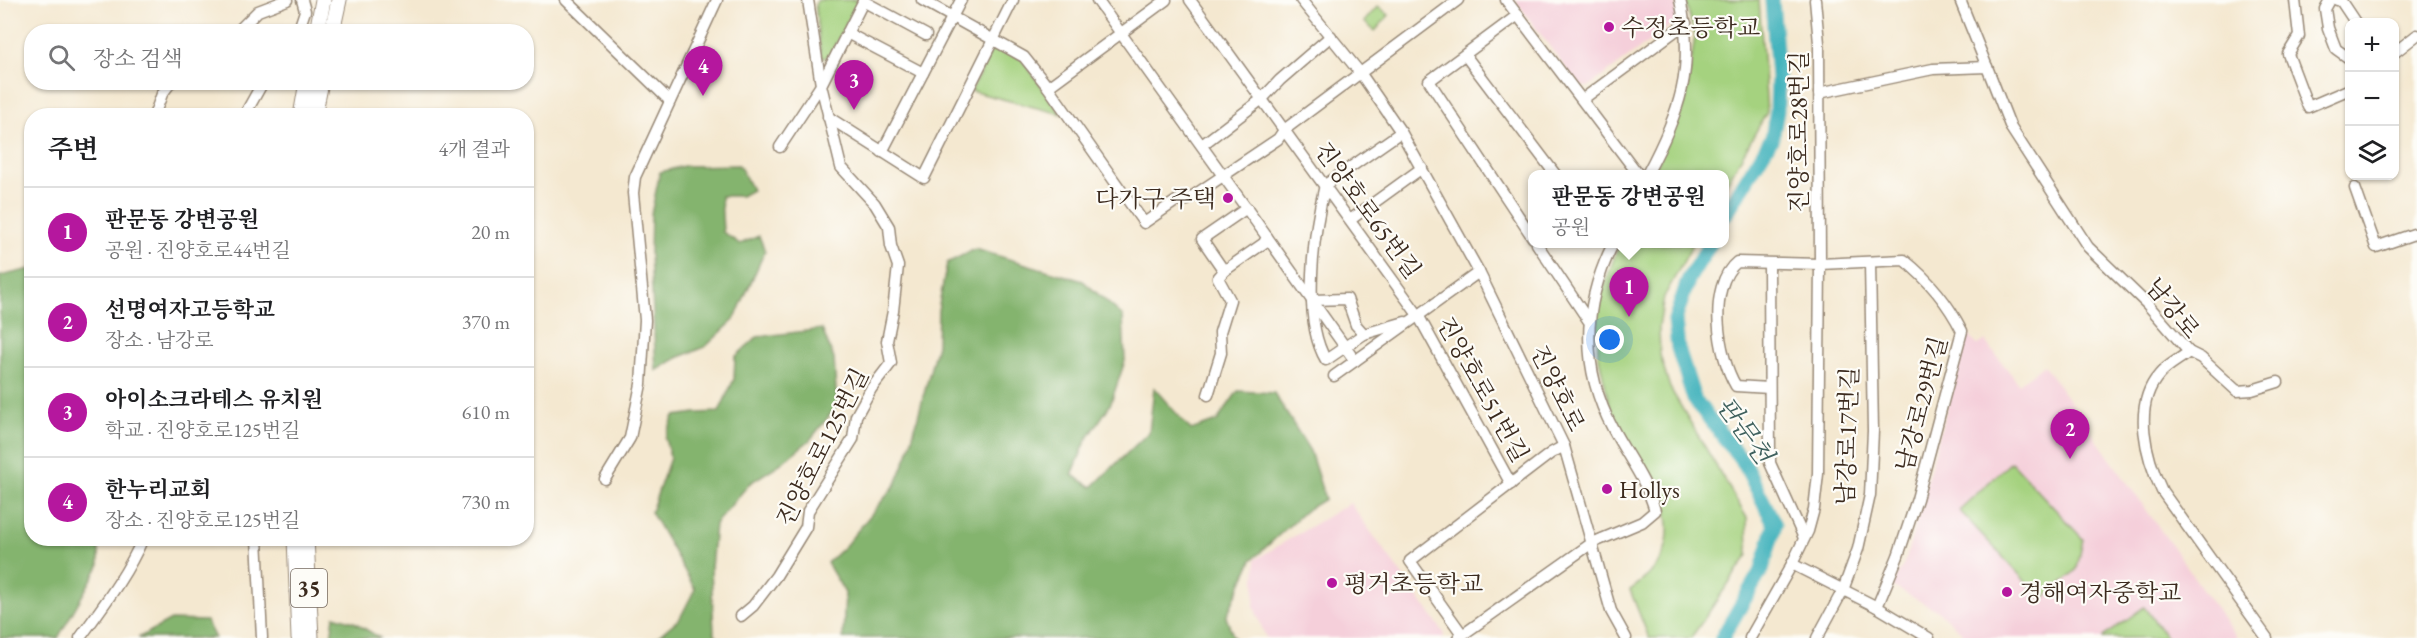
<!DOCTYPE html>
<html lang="ko">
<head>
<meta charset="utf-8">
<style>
  :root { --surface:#fff; --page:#f2f2f2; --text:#202124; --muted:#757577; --line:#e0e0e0; --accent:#b5179e }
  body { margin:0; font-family:"EB Garamond","Noto Serif KR",serif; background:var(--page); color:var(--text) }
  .controls { position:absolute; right:18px; top:18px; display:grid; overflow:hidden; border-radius:12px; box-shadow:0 2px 4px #0004 }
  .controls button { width:54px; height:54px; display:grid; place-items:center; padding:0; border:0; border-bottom:2px solid var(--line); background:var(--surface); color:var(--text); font:30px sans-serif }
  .you { position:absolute; left:1610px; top:340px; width:21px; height:21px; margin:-15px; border:4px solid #fff; border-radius:50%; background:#1a73e8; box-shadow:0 0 0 9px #1a73e833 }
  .badge { display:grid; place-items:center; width:39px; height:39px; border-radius:50%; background:var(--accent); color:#fff; font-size:20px; font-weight:700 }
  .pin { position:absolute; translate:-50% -50px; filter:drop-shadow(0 2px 3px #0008) }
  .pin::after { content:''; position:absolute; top:32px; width:21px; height:18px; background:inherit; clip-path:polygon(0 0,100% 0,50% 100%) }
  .popup { position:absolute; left:1528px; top:170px; width:201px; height:78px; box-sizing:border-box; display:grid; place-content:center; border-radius:12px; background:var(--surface); filter:drop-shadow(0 2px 4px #0005); font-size:20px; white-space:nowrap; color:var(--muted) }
  .popup b { font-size:22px; color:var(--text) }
  .popup::after { content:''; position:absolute; left:50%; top:100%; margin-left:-12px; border:12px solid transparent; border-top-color:var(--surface) }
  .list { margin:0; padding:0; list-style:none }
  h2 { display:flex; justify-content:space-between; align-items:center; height:78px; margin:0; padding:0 24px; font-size:26px }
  h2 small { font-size:20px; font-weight:400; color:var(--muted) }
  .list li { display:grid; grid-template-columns:39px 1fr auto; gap:18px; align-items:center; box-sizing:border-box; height:90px; padding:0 24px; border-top:2px solid var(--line) }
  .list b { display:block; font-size:22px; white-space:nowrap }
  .list p { margin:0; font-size:20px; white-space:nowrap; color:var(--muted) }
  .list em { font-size:20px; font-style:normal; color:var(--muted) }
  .icon { flex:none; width:33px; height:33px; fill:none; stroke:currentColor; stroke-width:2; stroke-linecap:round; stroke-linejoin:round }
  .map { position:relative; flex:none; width:2417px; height:638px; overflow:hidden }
  .search { position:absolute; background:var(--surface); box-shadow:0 2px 4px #0004; left:24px; top:24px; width:510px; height:66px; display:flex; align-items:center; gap:15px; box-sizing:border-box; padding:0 21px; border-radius:24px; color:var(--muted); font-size:22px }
  .panel { position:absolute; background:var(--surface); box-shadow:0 2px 4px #0004; left:24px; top:108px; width:510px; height:438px; border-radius:24px }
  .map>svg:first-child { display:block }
  .built { fill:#f5cfda }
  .green { fill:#a5d27f; stroke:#707e4e; stroke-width:1.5 }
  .forest { fill:#84b46e; stroke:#606f46; stroke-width:1.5 }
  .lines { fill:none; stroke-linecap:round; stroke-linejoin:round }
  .river { stroke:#45b4bd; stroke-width:15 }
  .minor-casing { stroke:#988977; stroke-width:13 }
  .highway-casing { stroke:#988977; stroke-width:17 }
  .minor { stroke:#fff; stroke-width:10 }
  .highway { stroke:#fff; stroke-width:15 }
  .poi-dot { fill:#b5179e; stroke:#fdfcf7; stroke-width:2 }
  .labels { text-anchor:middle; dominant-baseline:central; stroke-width:4.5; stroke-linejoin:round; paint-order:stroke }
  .shield { fill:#fdfcf7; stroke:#75695f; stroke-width:1.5 }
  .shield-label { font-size:22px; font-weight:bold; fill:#3b2a1e }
  .poi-label { font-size:24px; fill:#3b2a1e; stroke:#fdfcf7; text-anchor:start }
  .street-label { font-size:24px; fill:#3b2a1e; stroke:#fdfcf7 }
  .water-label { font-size:26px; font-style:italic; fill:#3f615e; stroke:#fdfcf7 }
</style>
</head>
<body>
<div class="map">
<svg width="2417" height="638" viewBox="0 0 2417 638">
  <rect width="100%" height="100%" fill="#fdfcf7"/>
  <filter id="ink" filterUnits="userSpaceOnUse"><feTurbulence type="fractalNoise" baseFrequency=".0167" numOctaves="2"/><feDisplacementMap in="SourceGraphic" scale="12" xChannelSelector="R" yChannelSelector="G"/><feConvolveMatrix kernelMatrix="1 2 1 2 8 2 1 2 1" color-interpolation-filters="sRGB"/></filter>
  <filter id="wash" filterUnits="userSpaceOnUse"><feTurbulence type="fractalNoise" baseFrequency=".008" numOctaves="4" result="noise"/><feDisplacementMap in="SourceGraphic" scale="24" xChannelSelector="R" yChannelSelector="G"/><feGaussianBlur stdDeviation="1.35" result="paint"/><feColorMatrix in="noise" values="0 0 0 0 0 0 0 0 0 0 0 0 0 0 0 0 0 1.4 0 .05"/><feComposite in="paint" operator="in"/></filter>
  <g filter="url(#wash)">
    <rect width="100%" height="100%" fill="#f4e8d0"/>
    <g class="built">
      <path d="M 1515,0 L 1675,0 L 1678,20 L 1588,87 L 1579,86 Z"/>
      <path d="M 1967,333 L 1977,345 L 1985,341 L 2019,384 L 2044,365 L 2237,638 L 1968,638 L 1938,611 L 1892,586 L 1906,559 Z"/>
      <path d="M 1350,503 L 1444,633 L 1443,638 L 1266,638 L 1254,607 L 1256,559 Z"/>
    </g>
    <g class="green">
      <path d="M 818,0 L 859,0 L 829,57 L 821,58 L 815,4 Z"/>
      <path d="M 1685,0 L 1759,0 L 1767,112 L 1725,186 L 1725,174 L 1652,174 L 1685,103 L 1695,36 Z"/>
      <path d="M 1378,6 L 1389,15 L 1375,31 L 1364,22 Z"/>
      <path d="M 994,45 L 1022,59 L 1061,114 L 971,91 Z"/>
      <path d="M 1619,244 L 1693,244 L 1664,297 L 1659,327 L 1660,355 L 1670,388 L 1747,518 L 1748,555 L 1691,638 L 1649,638 L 1630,590 C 1661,569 1675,545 1665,507 L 1611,411 L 1598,354 L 1597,307 Z"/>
      <path d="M 2011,462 L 2083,539 L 2077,569 L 2043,600 L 1959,510 Z"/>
      <path d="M 2144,607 L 2167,638 L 2103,638 L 2103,637 Z"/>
    </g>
    <g class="forest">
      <path d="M 739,165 L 752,190 L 741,196 L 721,196 L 723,232 L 740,244 L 759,236 L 765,251 L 734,320 L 705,347 L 677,358 L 656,371 L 650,254 L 651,214 L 660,172 L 684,166 Z"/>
      <path d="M 975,249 L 1083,281 L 1123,316 L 1125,361 L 1110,405 L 1086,441 L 1072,475 L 1092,487 L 1149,432 L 1154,388 L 1191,430 L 1217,421 L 1238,391 L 1274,393 L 1310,451 L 1325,499 L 1305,511 L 1252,560 L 1226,617 L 1234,638 L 843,638 L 845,593 L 827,563 L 845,546 L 896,484 L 908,454 L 937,345 L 938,310 L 947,263 Z"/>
      <path d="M 31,269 L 32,538 L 99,539 L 99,566 L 58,638 L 0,638 L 0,276 Z"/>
      <path d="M 822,329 L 834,359 L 837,406 L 810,440 L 780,464 L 750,483 L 715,524 L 711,568 L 714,633 L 717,638 L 656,638 L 680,618 L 695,589 L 651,512 L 670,458 L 665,438 L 674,416 L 696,413 L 719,412 L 734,379 L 735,357 L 757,337 Z"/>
      <path d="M 334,616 L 354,622 L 380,638 L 331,638 Z"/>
      <path d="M 171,620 L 206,621 L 215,638 L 138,638 Z"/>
    </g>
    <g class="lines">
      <g class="river">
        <path d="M 1725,215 L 1772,138 L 1777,111 L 1778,77 L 1772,0"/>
        <path d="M 1710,244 L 1689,278 L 1675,320 L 1678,348 L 1694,399 L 1744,463 L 1775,525 L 1762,569 L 1722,638"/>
      </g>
    </g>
  </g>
  <g filter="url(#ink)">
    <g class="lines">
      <defs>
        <g id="minor">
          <path d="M 566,0 L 670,101"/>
          <path d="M 922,0 L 1024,57 L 1048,87"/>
          <path d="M 1097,0 L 1267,237 L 1264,243 L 1224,271 L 1218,278 L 1230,300 L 1220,332 L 1221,353 L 1208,395"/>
          <path d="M 1166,0 L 1048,87 L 1144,223 L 1176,201 L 1187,200 L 1278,139 L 1284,130 L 1458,0"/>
          <path d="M 1190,0 L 1418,315 L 1511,484"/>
          <path d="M 1301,0 L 1361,74 L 1401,132 L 1479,272 L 1564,446 L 1611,611 L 1626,638"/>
          <path d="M 1506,0 L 1638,174"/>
          <path d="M 1960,0 L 1987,67"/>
          <path d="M 2295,0 L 2299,36 L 2288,54 L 2308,107 L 2350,89"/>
          <path d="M 2330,0 L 2325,9 L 2328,28 L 2336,49 L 2350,59"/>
          <path d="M 2337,0 L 2341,1 L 2355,22"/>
          <path d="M 863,1 L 926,35"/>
          <path d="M 1518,15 L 1429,81 L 1533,238"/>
          <path d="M 237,32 L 258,11 L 287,0"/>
          <path d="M 298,32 L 305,11 L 302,0"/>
          <path d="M 847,33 L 923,73"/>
          <path d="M 2394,53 L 2417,35"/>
          <path d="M 1465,55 L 1555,174"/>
          <path d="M 1819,93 L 1933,69 L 1987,67 L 2011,128 L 2088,247 L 2147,304 L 2189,352 C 2180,359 2166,366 2159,375 C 2132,406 2146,458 2162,491 L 2267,638"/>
          <path d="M 1583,99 L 1686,23"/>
          <path d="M 154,116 L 162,94 L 171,82"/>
          <path d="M 244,116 L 263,82"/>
          <path d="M 828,117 L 924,178 L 1013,0"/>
          <path d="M 1202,145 L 1262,99 L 1280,80 L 1331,36"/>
          <path d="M 780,147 L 821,85 L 808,0"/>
          <path d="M 882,152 L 961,0"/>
          <path d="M 1647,174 C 1679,114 1696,69 1680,0"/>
          <path d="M 2355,188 L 2376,247 L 2417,233"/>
          <path d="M 1350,220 L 1422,168"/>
          <path d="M 1267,237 L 1355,361"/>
          <path d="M 1537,244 L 1588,320"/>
          <path d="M 1769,264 L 1770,463 L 1804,538"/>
          <path d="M 1224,271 L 1202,239 L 1247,208"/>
          <path d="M 1313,300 L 1347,299 L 1356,325 L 1364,334 L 1405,322"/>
          <path d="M 1364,334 L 1326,360 C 1301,319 1314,230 1325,185 L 1401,132"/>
          <path d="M 2189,352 L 2201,358 L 2237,391 L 2252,390 L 2278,382"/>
          <path d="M 1334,376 L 1479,272"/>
          <path d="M 1769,388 L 1736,386 C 1718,357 1707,286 1737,262 L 1820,264 L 1904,260 C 1929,280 1948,303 1962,331 L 1917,499 L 1898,556 L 1877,607"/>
          <path d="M 605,479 L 630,438 L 641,384 L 645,320 L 633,193 L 635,177 L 717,0"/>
          <path d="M 257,538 L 262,638"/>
          <path d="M 1792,564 L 1877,607 L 1929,638"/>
          <path d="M 741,616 L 753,606 L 776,576 L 806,527 L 808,511 L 853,439 L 856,416 L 871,389 L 891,363 L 887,341 L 893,311 L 898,266 L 891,246 L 889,227 L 875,204 L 841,167 L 821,85 L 864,0"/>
          <path d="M 1462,634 L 1410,561 L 1551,453 L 1564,446"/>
          <path d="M 80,638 C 103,606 127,575 143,538"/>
          <path d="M 1458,638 L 1592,543 L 1642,522 L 1655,511 C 1647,481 1627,456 1613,429 C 1580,367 1582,306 1613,244"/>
          <path d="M 1750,638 L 1792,564 L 1808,531 L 1814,509 L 1818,474 L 1820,264 L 1819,43 L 1815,0"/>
          <path d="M 1817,638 L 1843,590 L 1858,549 L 1870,495 L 1873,431 L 1870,263"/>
        </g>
        <g id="highway">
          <path d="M 317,32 L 323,0"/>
          <path d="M 332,32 L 339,0"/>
          <path d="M 301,116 L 307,82"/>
          <path d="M 314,116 L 321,82"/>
          <path d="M 295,538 L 299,638"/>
          <path d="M 306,538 L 311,638"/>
        </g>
      </defs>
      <use href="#minor" class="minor-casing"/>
      <use href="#highway" class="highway-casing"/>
      <use href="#minor" class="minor"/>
      <use href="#highway" class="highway"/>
    </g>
  </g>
  <g class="poi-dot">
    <circle cx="1609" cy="27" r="6"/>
    <circle cx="1228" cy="198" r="6"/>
    <circle cx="1607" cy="489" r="6"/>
    <circle cx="1332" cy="583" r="6"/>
    <circle cx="2007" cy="592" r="6"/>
  </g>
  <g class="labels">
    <rect class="shield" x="291" y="569" width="36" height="38" rx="4.5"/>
    <g class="shield-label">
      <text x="309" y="588">35</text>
    </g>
    <g class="poi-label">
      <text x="1621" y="27">수정초등학교</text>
      <text x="1216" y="198" text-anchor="end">다가구 주택</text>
      <text x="1619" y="489">Hollys</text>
      <text x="1344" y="583">평거초등학교</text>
      <text x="2019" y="592">경해여자중학교</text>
    </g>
    <g class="street-label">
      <text transform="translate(1798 132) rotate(-90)">진양호로28번길</text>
      <text transform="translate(1368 210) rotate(54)">진양호로65번길</text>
      <text transform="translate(2173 308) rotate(51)">남강로</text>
      <text transform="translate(1558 388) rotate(64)">진양호로</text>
      <text transform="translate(1483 389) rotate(61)">진양호로51번길</text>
      <text transform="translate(1921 404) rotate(-75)">남강로29번길</text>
      <text transform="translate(1847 436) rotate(-88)">남강로17번길</text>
      <text transform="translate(822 447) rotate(-63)">진양호로125번길</text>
    </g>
    <g class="water-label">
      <text transform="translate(1745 430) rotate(54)">판문천</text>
    </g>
  </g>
</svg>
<div class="controls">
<button>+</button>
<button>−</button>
<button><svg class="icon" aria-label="layers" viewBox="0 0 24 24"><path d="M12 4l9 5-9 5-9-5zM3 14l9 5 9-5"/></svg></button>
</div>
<div class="you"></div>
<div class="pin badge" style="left:1629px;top:317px">1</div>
<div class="popup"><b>판문동 강변공원</b>공원</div>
<div class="pin badge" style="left:2070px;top:459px">2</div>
<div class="pin badge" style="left:854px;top:110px">3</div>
<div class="pin badge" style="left:703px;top:96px">4</div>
<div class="search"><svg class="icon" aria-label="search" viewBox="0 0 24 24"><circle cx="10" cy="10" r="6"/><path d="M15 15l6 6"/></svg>장소 검색</div>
<section class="panel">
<h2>주변<small>4개 결과</small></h2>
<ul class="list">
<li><span class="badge">1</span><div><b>판문동 강변공원</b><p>공원 · 진양호로44번길</p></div><em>20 m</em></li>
<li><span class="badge">2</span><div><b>선명여자고등학교</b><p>장소 · 남강로</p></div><em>370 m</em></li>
<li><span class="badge">3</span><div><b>아이소크라테스 유치원</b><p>학교 · 진양호로125번길</p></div><em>610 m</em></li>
<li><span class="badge">4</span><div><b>한누리교회</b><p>장소 · 진양호로125번길</p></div><em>730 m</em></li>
</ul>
</section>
</div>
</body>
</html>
